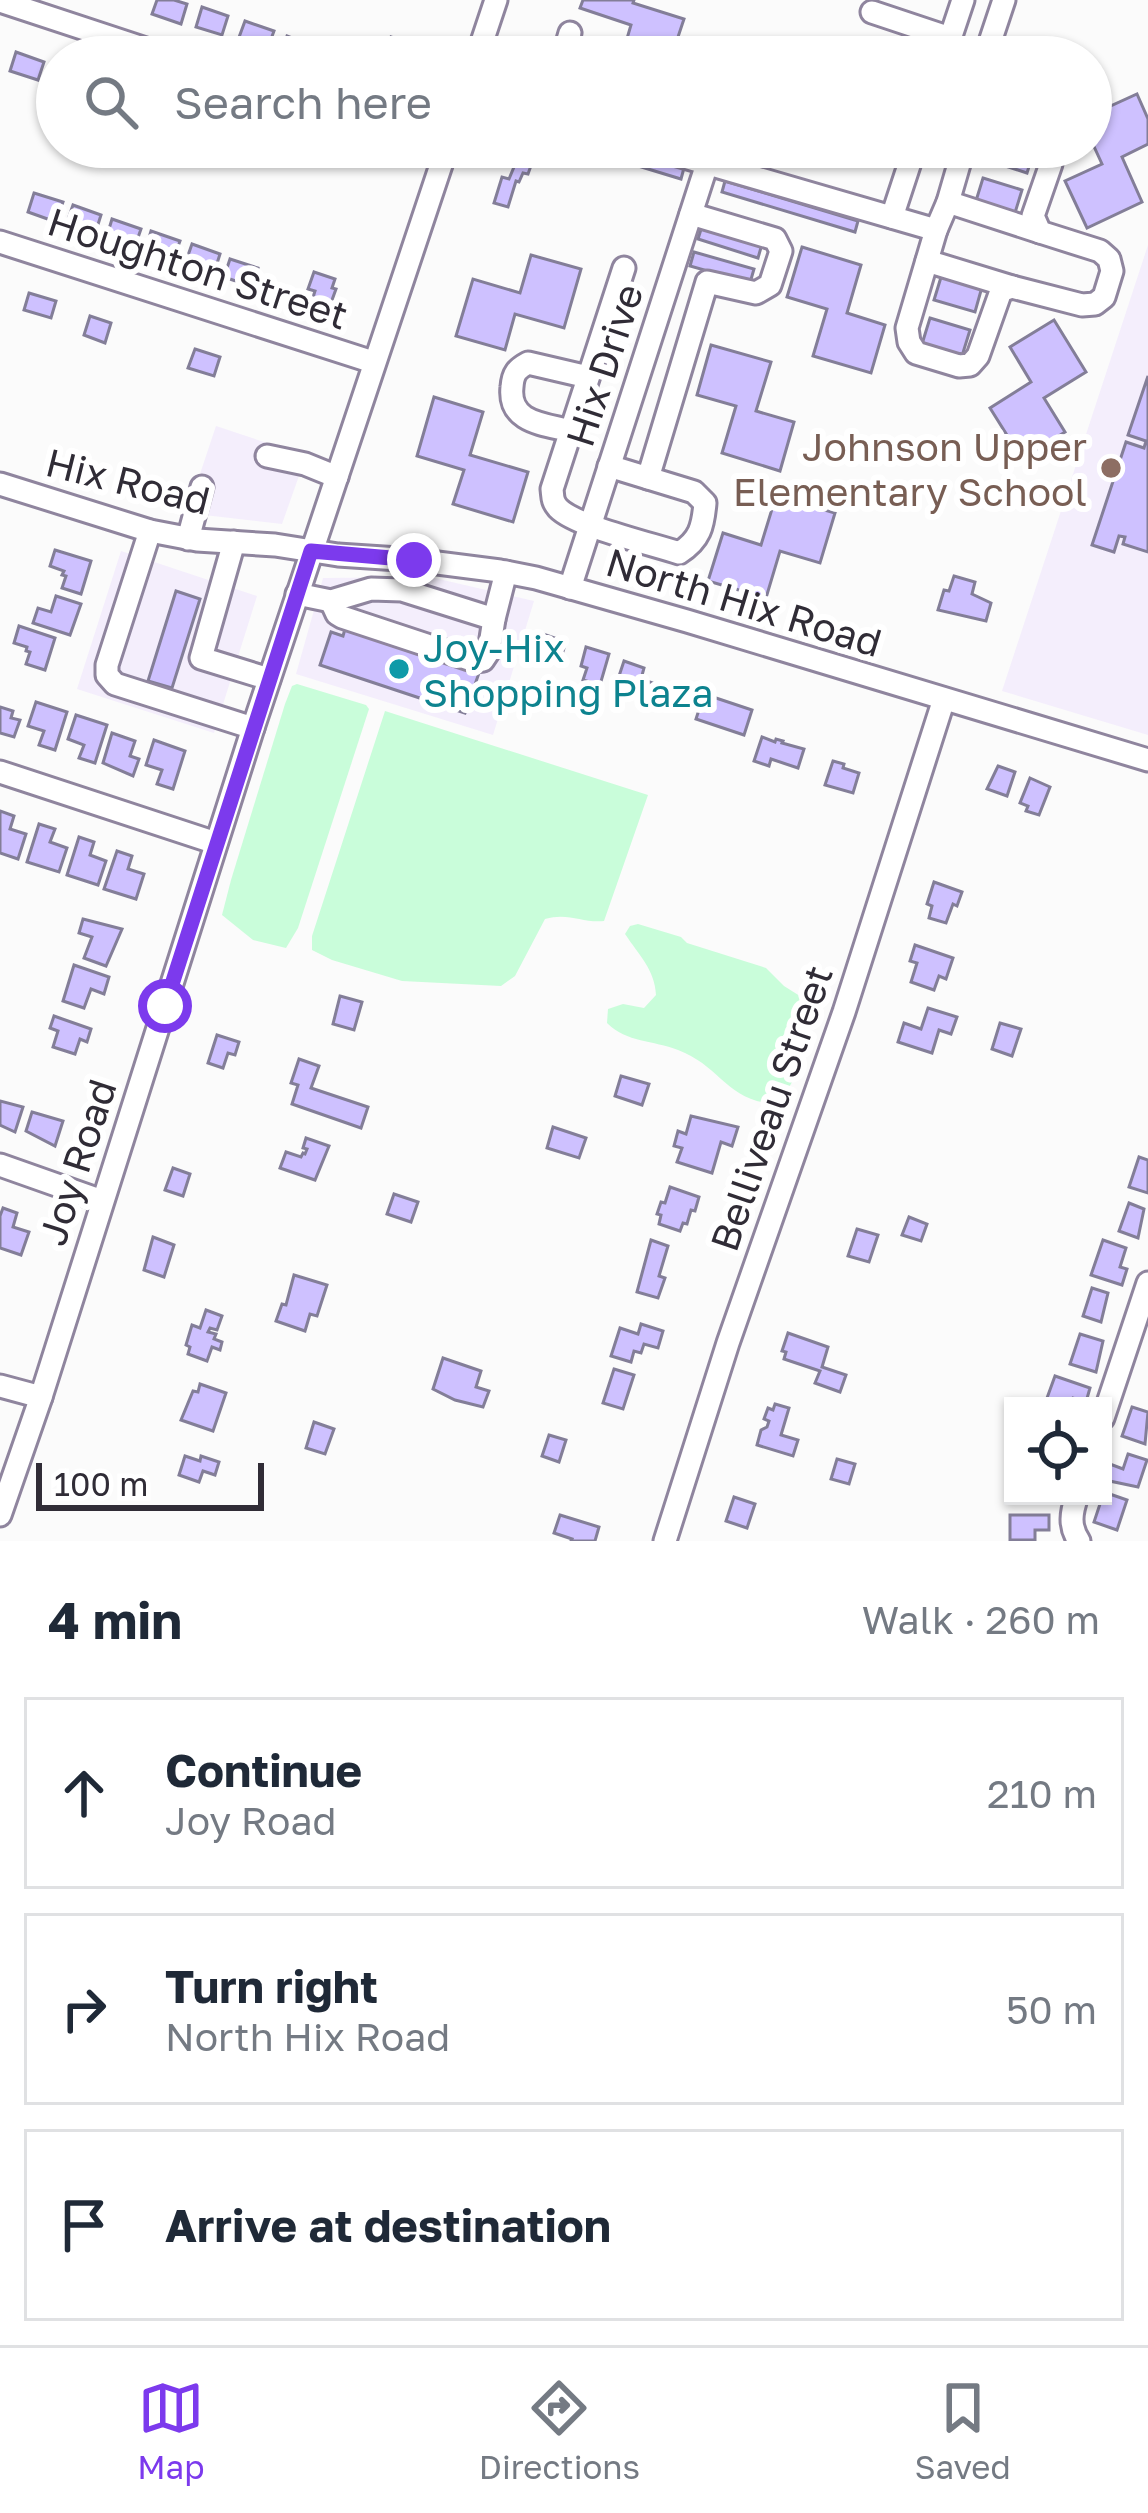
<!DOCTYPE html>
<html lang="en">
<head>
<meta charset="utf-8">
<style>
  :root { --surface:#fff; --page:#f2f2f3; --text:#1f2937; --muted:#747a83; --line:#e0e1e3; --accent:#7c3aed }
  body { margin:0; font-family:"Golos Text",sans-serif; background:var(--page); color:var(--text) }
  .controls { position:absolute; right:36px; bottom:36px; display:grid; overflow:hidden; border-radius:0px; box-shadow:0 3px 9px #0004 }
  .controls button { width:108px; height:108px; display:grid; place-items:center; padding:0; border:0; border-bottom:3px solid var(--line); background:var(--surface); color:var(--text); font:60px sans-serif }
  .scale { position:absolute; left:36px; bottom:30px; width:228px; box-sizing:border-box; padding-left:12px; border:6px solid #302c36; border-top:0; font-size:33px; line-height:42px; white-space:nowrap; color:#302c36; -webkit-text-stroke:9px #fff; paint-order:stroke }
  .stop { position:absolute; width:36px; height:36px; margin:-27px; border:9px solid #7c3aed; border-radius:50%; background:#fff }
  .stop.end { background:#7c3aed; border-color:#fff; box-shadow:0 3px 12px #0008 }
  .list { margin:0; padding:0; list-style:none }
  h2 { display:flex; justify-content:space-between; align-items:center; height:156px; margin:0; padding:0 48px; font-size:51px }
  h2 small { font-size:39px; font-weight:400; color:var(--muted) }
  .list li { display:grid; grid-template-columns:78px 1fr auto; gap:36px; align-items:center; box-sizing:border-box; height:192px; margin:0 24px 24px; padding:0 24px; border:3px solid var(--line); border-radius:0px }
  .list b { display:block; font-size:45px; white-space:nowrap }
  .list p { margin:0; font-size:39px; white-space:nowrap; color:var(--muted) }
  .list em { font-size:39px; font-style:normal; color:var(--muted) }
  .icon { flex:none; width:66px; height:66px; fill:none; stroke:currentColor; stroke-width:2; stroke-linecap:round; stroke-linejoin:round }
  .map { position:relative; flex:none; width:1148px; height:1541px; overflow:hidden }
  .search { position:absolute; background:var(--surface); box-shadow:0 3px 9px #0004; left:36px; right:36px; top:36px; height:132px; display:flex; align-items:center; gap:30px; box-sizing:border-box; padding:0 42px; border-radius:66px; color:var(--muted); font-size:45px }
  .sheet { height:804px; background:var(--surface) }
  nav { display:flex; justify-content:space-around; align-items:center; box-sizing:border-box; height:168px; border-top:3px solid var(--line); background:var(--surface); font-size:33px; color:var(--muted) }
  nav a { display:grid; justify-items:center; gap:6px }
  nav .on { color:var(--accent) }
  .map>svg:first-child { display:block }
  .built { fill:#f4eefc }
  .green { fill:#c9fdda }
  .building { fill:#cec1ff; stroke:#837e98; stroke-width:3 }
  .lines { fill:none; stroke-linecap:round; stroke-linejoin:round }
  .minor-casing { stroke:#8f859e; stroke-width:27 }
  .minor { stroke:#fff; stroke-width:21 }
  .route { stroke:#7c3aed; stroke-width:15 }
  .education-dot { fill:#8d6e63; stroke:#fff; stroke-width:4.5 }
  .culture-dot { fill:#0f9aa8; stroke:#fff; stroke-width:4.5 }
  .labels { text-anchor:middle; dominant-baseline:central; stroke-width:12; stroke-linejoin:round; paint-order:stroke }
  .street-label { font-size:39px; fill:#302c36; stroke:#fff }
  .education-label { font-size:39px; fill:#785e54; stroke:#fff; text-anchor:end }
  .culture-label { font-size:39px; fill:#0d838f; stroke:#fff; text-anchor:start }
</style>
</head>
<body>
<div class="map">
<svg width="1148" height="1541" viewBox="0 0 1148 1541">
  <rect width="100%" height="100%" fill="#fbfbfb"/>
  <g class="built">
    <path d="M 1148,245 L 1148,735 L 1002,691 Z"/>
    <path d="M 216,426 L 306,456 L 282,524 L 187,513 Z"/>
    <path d="M 121,551 L 257,596 L 214,733 L 77,689 Z"/>
    <path d="M 430,577 L 534,601 L 493,735 L 296,674 L 323,578 Z"/>
  </g>
  <g class="green">
    <path d="M 297,684 L 366,705 L 369,709 L 298,928 L 286,948 L 253,940 L 222,915 L 231,880 L 285,704 L 292,686 Z"/>
    <path d="M 385,711 L 648,795 L 604,921 C 582,923 568,912 545,919 L 515,976 L 501,986 L 402,981 L 332,960 L 312,950 L 312,936 Z"/>
    <path d="M 638,924 L 681,937 L 687,943 L 766,968 L 784,986 L 811,1003 C 813,1037 800,1079 776,1104 C 726,1101 721,1066 678,1050 C 653,1040 627,1043 607,1023 L 608,1009 L 623,1004 L 644,1008 L 656,995 C 655,970 639,955 625,934 L 630,926 Z"/>
  </g>
  <g class="building">
    <path d="M 157,0 L 174,0 L 187,4 L 181,24 L 152,14 Z"/>
    <path d="M 583,0 L 634,0 L 633,3 L 684,19 L 677,40 L 673,38 L 667,56 L 670,57 L 616,57 L 622,41 L 626,42 L 631,25 L 580,8 Z"/>
    <path d="M 202,7 L 228,16 L 222,35 L 196,27 Z"/>
    <path d="M 245,21 L 274,31 L 267,50 L 238,40 Z"/>
    <path d="M 287,36 L 328,52 L 326,57 L 280,56 Z"/>
    <path d="M 391,37 L 414,45 L 410,57 L 401,54 L 400,57 L 384,57 Z"/>
    <path d="M 16,52 L 44,62 L 38,80 L 10,71 Z"/>
    <path d="M 1137,94 L 1148,119 L 1148,144 L 1122,157 L 1142,202 L 1087,228 L 1065,181 L 1102,164 L 1091,140 L 1091,115 Z"/>
    <path d="M 771,147 L 825,147 L 820,163 L 783,147 L 782,151 Z"/>
    <path d="M 991,147 L 1035,147 L 1027,173 L 987,160 Z"/>
    <path d="M 618,149 L 684,168 L 681,179 L 615,159 Z"/>
    <path d="M 519,155 L 533,160 L 528,174 L 523,173 L 519,182 L 516,181 L 508,207 L 494,203 L 502,177 L 509,179 Z"/>
    <path d="M 983,178 L 1022,190 L 1014,216 L 975,204 Z"/>
    <path d="M 725,181 L 858,221 L 855,232 L 722,192 Z"/>
    <path d="M 34,193 L 63,202 L 56,222 L 28,212 Z"/>
    <path d="M 73,205 L 101,215 L 95,234 L 66,225 Z"/>
    <path d="M 112,219 L 141,229 L 134,249 L 106,239 Z"/>
    <path d="M 702,226 L 762,244 L 758,258 L 698,239 Z"/>
    <path d="M 151,231 L 180,241 L 173,260 L 145,251 Z"/>
    <path d="M 192,244 L 220,254 L 214,273 L 185,264 Z"/>
    <path d="M 802,247 L 861,265 L 847,313 L 885,325 L 871,373 L 813,356 L 827,309 L 787,297 Z"/>
    <path d="M 694,252 L 754,269 L 750,283 L 690,266 Z"/>
    <path d="M 531,255 L 581,269 L 564,328 L 515,314 L 505,350 L 456,336 L 473,279 L 520,293 Z"/>
    <path d="M 230,259 L 258,268 L 253,287 L 224,277 Z"/>
    <path d="M 314,272 L 335,279 L 332,288 L 336,289 L 328,311 L 311,304 L 315,291 L 308,289 Z"/>
    <path d="M 942,274 L 982,287 L 975,312 L 934,300 Z"/>
    <path d="M 29,293 L 56,301 L 51,318 L 24,310 Z"/>
    <path d="M 90,316 L 111,323 L 105,343 L 84,335 Z"/>
    <path d="M 930,318 L 970,330 L 962,356 L 922,344 Z"/>
    <path d="M 1054,320 L 1086,372 L 1044,398 L 1065,432 L 1022,459 L 990,408 L 1031,382 L 1010,347 Z"/>
    <path d="M 711,345 L 771,362 L 756,411 L 794,422 L 780,471 L 722,453 L 736,406 L 697,395 Z"/>
    <path d="M 195,349 L 220,357 L 214,376 L 188,368 Z"/>
    <path d="M 1148,376 L 1148,552 L 1123,544 L 1125,537 L 1119,536 L 1114,552 L 1092,545 L 1126,442 L 1144,448 L 1146,441 L 1128,435 Z"/>
    <path d="M 434,397 L 483,412 L 470,455 L 528,472 L 513,522 L 453,504 L 464,470 L 417,456 Z"/>
    <path d="M 776,496 L 835,513 L 820,563 L 780,551 L 766,598 L 708,581 L 723,533 L 761,545 Z"/>
    <path d="M 55,550 L 91,561 L 81,594 L 62,588 L 66,576 L 62,575 L 64,571 L 50,566 Z"/>
    <path d="M 954,576 L 975,582 L 972,594 L 991,603 L 986,621 L 938,610 L 944,590 L 949,591 Z"/>
    <path d="M 176,591 L 200,599 L 172,688 L 148,681 Z"/>
    <path d="M 56,596 L 81,604 L 70,635 L 33,623 L 38,608 L 51,612 Z"/>
    <path d="M 19,626 L 55,638 L 45,670 L 26,664 L 30,652 L 26,651 L 27,647 L 14,643 Z"/>
    <path d="M 345,629 L 479,673 L 465,713 L 320,665 L 331,632 L 343,636 Z"/>
    <path d="M 543,634 L 566,642 L 560,661 L 537,654 Z"/>
    <path d="M 586,647 L 609,654 L 600,685 L 583,680 L 587,668 L 581,666 Z"/>
    <path d="M 624,661 L 644,668 L 641,679 L 664,687 L 658,703 L 643,698 L 646,688 L 638,686 L 637,690 L 628,687 L 630,680 L 619,676 Z"/>
    <path d="M 704,694 L 752,710 L 744,735 L 696,719 Z"/>
    <path d="M 36,702 L 67,712 L 55,750 L 39,745 L 44,731 L 28,726 Z"/>
    <path d="M 0,707 L 13,711 L 11,718 L 20,720 L 14,737 L 0,733 Z"/>
    <path d="M 76,715 L 107,725 L 95,763 L 79,758 L 84,745 L 68,739 Z"/>
    <path d="M 112,733 L 135,741 L 130,756 L 139,759 L 133,776 L 103,763 Z"/>
    <path d="M 762,737 L 775,742 L 776,739 L 783,741 L 782,743 L 804,749 L 798,768 L 771,759 L 769,766 L 754,761 Z"/>
    <path d="M 154,740 L 185,751 L 173,789 L 157,784 L 162,770 L 146,765 Z"/>
    <path d="M 833,761 L 844,764 L 843,768 L 859,773 L 853,793 L 825,785 Z"/>
    <path d="M 998,766 L 1015,772 L 1007,796 L 987,789 Z"/>
    <path d="M 1030,778 L 1050,787 L 1039,815 L 1026,811 L 1028,806 L 1020,803 Z"/>
    <path d="M 0,811 L 14,816 L 10,829 L 26,834 L 18,859 L 0,853 Z"/>
    <path d="M 39,824 L 55,829 L 50,842 L 67,848 L 59,872 L 27,862 Z"/>
    <path d="M 79,837 L 94,842 L 90,855 L 106,861 L 98,885 L 67,875 Z"/>
    <path d="M 117,851 L 132,856 L 128,869 L 144,874 L 136,899 L 104,889 Z"/>
    <path d="M 934,882 L 962,892 L 957,906 L 953,904 L 946,923 L 929,918 L 932,906 L 927,904 Z"/>
    <path d="M 83,919 L 122,929 L 106,966 L 84,958 L 92,937 L 79,933 Z"/>
    <path d="M 915,945 L 953,958 L 946,979 L 939,976 L 934,990 L 911,982 L 917,963 L 910,961 Z"/>
    <path d="M 74,965 L 109,977 L 104,994 L 91,989 L 84,1008 L 63,1001 Z"/>
    <path d="M 340,996 L 362,1002 L 354,1030 L 333,1024 Z"/>
    <path d="M 928,1008 L 957,1017 L 951,1034 L 939,1030 L 932,1053 L 898,1042 L 904,1023 L 921,1029 Z"/>
    <path d="M 54,1016 L 91,1029 L 87,1042 L 80,1039 L 75,1054 L 53,1047 L 58,1031 L 50,1028 Z"/>
    <path d="M 1000,1023 L 1021,1029 L 1012,1056 L 992,1049 Z"/>
    <path d="M 217,1035 L 239,1042 L 235,1055 L 228,1053 L 223,1068 L 208,1063 Z"/>
    <path d="M 299,1059 L 319,1066 L 311,1088 L 368,1107 L 361,1128 L 292,1104 L 298,1085 L 291,1083 Z"/>
    <path d="M 621,1076 L 649,1084 L 642,1105 L 615,1096 Z"/>
    <path d="M 0,1101 L 23,1107 L 15,1132 L 0,1125 Z"/>
    <path d="M 32,1112 L 63,1121 L 55,1146 L 26,1131 Z"/>
    <path d="M 691,1116 L 738,1127 L 732,1146 L 721,1142 L 712,1173 L 677,1162 L 682,1148 L 674,1146 L 678,1131 L 686,1134 Z"/>
    <path d="M 553,1127 L 586,1138 L 579,1158 L 547,1148 Z"/>
    <path d="M 306,1138 L 329,1146 L 315,1180 L 280,1168 L 286,1152 L 301,1157 L 303,1153 L 305,1154 L 307,1149 L 303,1148 Z"/>
    <path d="M 1139,1157 L 1148,1160 L 1148,1193 L 1129,1187 Z"/>
    <path d="M 173,1168 L 190,1174 L 183,1196 L 165,1190 Z"/>
    <path d="M 670,1187 L 699,1197 L 695,1211 L 691,1210 L 687,1224 L 683,1223 L 680,1231 L 659,1224 L 661,1215 L 657,1214 L 661,1202 L 665,1203 Z"/>
    <path d="M 394,1194 L 418,1202 L 411,1222 L 387,1214 Z"/>
    <path d="M 1129,1203 L 1144,1209 L 1138,1238 L 1119,1231 Z"/>
    <path d="M 3,1208 L 17,1213 L 13,1227 L 29,1232 L 21,1255 L 0,1248 L 0,1216 Z"/>
    <path d="M 909,1217 L 927,1224 L 921,1241 L 902,1235 Z"/>
    <path d="M 857,1229 L 878,1235 L 869,1262 L 848,1256 Z"/>
    <path d="M 153,1237 L 174,1245 L 164,1277 L 144,1270 Z"/>
    <path d="M 651,1240 L 668,1246 L 659,1276 L 665,1278 L 658,1298 L 637,1292 Z"/>
    <path d="M 1103,1240 L 1126,1248 L 1120,1267 L 1127,1269 L 1122,1285 L 1091,1275 Z"/>
    <path d="M 294,1275 L 327,1285 L 317,1316 L 310,1314 L 305,1331 L 276,1321 L 282,1304 L 286,1305 Z"/>
    <path d="M 1092,1288 L 1108,1293 L 1101,1322 L 1083,1316 Z"/>
    <path d="M 206,1310 L 222,1316 L 217,1330 L 210,1328 L 208,1332 L 216,1334 L 214,1339 L 222,1342 L 220,1350 L 212,1347 L 207,1361 L 188,1354 L 190,1347 L 186,1345 L 192,1325 L 200,1328 Z"/>
    <path d="M 641,1324 L 663,1331 L 658,1348 L 644,1344 L 641,1353 L 634,1351 L 631,1362 L 611,1356 L 620,1328 L 638,1334 Z"/>
    <path d="M 788,1333 L 828,1347 L 822,1367 L 846,1375 L 840,1392 L 815,1383 L 820,1371 L 784,1359 L 786,1352 L 782,1351 Z"/>
    <path d="M 1080,1334 L 1103,1341 L 1096,1372 L 1070,1364 Z"/>
    <path d="M 443,1358 L 481,1371 L 476,1387 L 489,1391 L 483,1407 L 455,1400 L 433,1389 Z"/>
    <path d="M 614,1369 L 634,1375 L 623,1409 L 603,1403 Z"/>
    <path d="M 1055,1376 L 1090,1388 L 1086,1402 L 1073,1398 L 1070,1406 L 1047,1398 Z"/>
    <path d="M 200,1384 L 226,1393 L 213,1431 L 181,1420 L 193,1391 L 198,1392 Z"/>
    <path d="M 775,1404 L 789,1408 L 781,1435 L 798,1440 L 793,1456 L 757,1445 L 761,1430 L 767,1427 L 769,1421 L 764,1419 L 768,1408 L 773,1410 Z"/>
    <path d="M 1132,1407 L 1148,1412 L 1145,1444 L 1122,1436 Z"/>
    <path d="M 314,1422 L 334,1429 L 325,1454 L 306,1448 Z"/>
    <path d="M 549,1435 L 566,1440 L 559,1462 L 542,1456 Z"/>
    <path d="M 1128,1454 L 1147,1460 L 1138,1487 L 1105,1480 L 1110,1464 L 1123,1469 Z"/>
    <path d="M 185,1456 L 200,1461 L 201,1456 L 219,1462 L 215,1475 L 203,1471 L 199,1482 L 179,1475 Z"/>
    <path d="M 837,1459 L 855,1464 L 849,1484 L 831,1479 Z"/>
    <path d="M 1104,1492 L 1127,1500 L 1117,1530 L 1094,1522 Z"/>
    <path d="M 734,1497 L 755,1504 L 747,1528 L 726,1521 Z"/>
    <path d="M 560,1515 L 599,1527 L 595,1541 L 571,1541 L 572,1539 L 554,1533 Z"/>
    <path d="M 1010,1515 L 1049,1515 L 1049,1530 L 1035,1530 L 1035,1540 L 1010,1540 Z"/>
  </g>
  <g class="lines">
    <defs>
      <g id="minor">
        <path d="M 0,1 L 170,57"/>
        <path d="M 872,12 L 950,38"/>
        <path d="M 477,57 L 496,0"/>
        <path d="M 563,57 L 570,33"/>
        <path d="M 944,57 L 963,0"/>
        <path d="M 985,57 L 1004,0"/>
        <path d="M 650,147 L 936,230 L 948,202 L 964,147"/>
        <path d="M 948,202 L 1040,232"/>
        <path d="M 892,217 L 915,147"/>
        <path d="M 936,230 L 907,328 L 909,342 L 916,353 L 959,366 L 970,365 L 978,356 L 1001,291 L 1012,287 L 1082,305 L 1095,304 L 1104,297 L 1112,271 L 1109,259 L 1100,251 L 1040,232 L 1033,216 L 1051,164 L 1047,147"/>
        <path d="M 0,242 L 373,362"/>
        <path d="M 927,261 L 1012,287"/>
        <path d="M 571,431 C 544,424 508,423 512,387 C 513,373 517,369 528,363 L 588,377"/>
        <path d="M 267,456 L 305,464 L 337,477"/>
        <path d="M 609,466 L 694,492 L 705,503 C 703,526 700,540 679,553 C 652,544 575,526 558,508 C 552,501 553,497 552,489 L 624,268"/>
        <path d="M 648,478 L 707,282 L 756,293 L 770,285 L 781,251 L 775,239 L 691,214"/>
        <path d="M 0,484 L 150,531 L 197,540 L 275,545 L 338,555 L 414,560 L 500,571 L 536,578 L 687,621 L 1148,760"/>
        <path d="M 150,531 L 107,665 L 107,675 L 115,684 L 253,728"/>
        <path d="M 188,539 L 202,487"/>
        <path d="M 234,542 L 201,658 L 269,679"/>
        <path d="M 570,588 L 707,164"/>
        <path d="M 297,594 L 331,601 L 371,589 L 402,590 L 494,619 L 506,572"/>
        <path d="M 331,601 L 337,614 L 342,617 L 475,661 L 483,660 L 489,651 L 494,619"/>
        <path d="M 0,772 L 216,843"/>
        <path d="M 0,1165 L 102,1201"/>
        <path d="M 0,1386 L 41,1397"/>
        <path d="M 1103,1418 L 1148,1283"/>
        <path d="M 1077,1496 C 1071,1513 1069,1526 1079,1541"/>
        <path d="M 0,1515 L 41,1397 L 253,728 L 447,147"/>
        <path d="M 665,1541 L 728,1343 L 844,1012 L 944,699"/>
      </g>
    </defs>
    <use href="#minor" class="minor-casing"/>
    <use href="#minor" class="minor"/>
  </g>
  <g class="lines">
    <path class="route" d="M 165,1006 L 311,551 L 414,560"/>
  </g>
  <circle class="education-dot" cx="1111" cy="468" r="12"/>
  <circle class="culture-dot" cx="399" cy="669" r="12"/>
  <g class="labels">
    <g class="street-label">
      <text transform="translate(198 268) rotate(18)">Houghton Street</text>
      <text transform="translate(604 365) rotate(-72)">Hix Drive</text>
      <text transform="translate(128 481) rotate(14)">Hix Road</text>
      <text transform="translate(744 602) rotate(17)">North Hix Road</text>
      <text transform="translate(771 1108) rotate(-71)">Belliveau Street</text>
      <text transform="translate(77 1162) rotate(-72)">Joy Road</text>
    </g>
    <g class="education-label">
      <text x="1087" y="446">Johnson Upper<tspan x="1087" dy="45">Elementary School</tspan></text>
    </g>
    <g class="culture-label">
      <text x="423" y="647">Joy-Hix<tspan x="423" dy="45">Shopping Plaza</tspan></text>
    </g>
  </g>
</svg>
<div class="controls">
<button><svg class="icon" aria-label="locate" viewBox="0 0 24 24"><circle cx="12" cy="12" r="6"/><path d="M12 2v4M12 18v4M2 12h4M18 12h4"/></svg></button>
</div>
<div class="scale">100 m</div>
<div class="stop" style="left:165px;top:1006px"></div>
<div class="stop end" style="left:414px;top:560px"></div>
<div class="search"><svg class="icon" aria-label="search" viewBox="0 0 24 24"><circle cx="10" cy="10" r="6"/><path d="M15 15l6 6"/></svg>Search here</div>
</div>
<section class="sheet">
<h2>4 min<small>Walk · 260 m</small></h2>
<ul class="list">
<li><svg class="icon" aria-label="ahead" viewBox="0 0 24 24"><path d="M12 20V5M6 11l6-6 6 6"/></svg><div><b>Continue</b><p>Joy Road</p></div><em>210 m</em></li>
<li><svg class="icon" aria-label="right" viewBox="0 0 24 24"><path d="M7 20v-9h11M14 6l5 5-5 5"/></svg><div><b>Turn right</b><p>North Hix Road</p></div><em>50 m</em></li>
<li><svg class="icon" aria-label="arrive" viewBox="0 0 24 24"><path d="M6 21V4h12l-3 4 3 4H6"/></svg><div><b>Arrive at destination</b></div></li>
</ul>
</section>
<nav>
<a class="on"><svg class="icon" aria-label="map" viewBox="0 0 24 24"><path d="M3 6l6-2 6 2 6-2v14l-6 2-6-2-6 2zM9 4v14M15 6v14"/></svg>Map</a>
<a><svg class="icon" aria-label="directions" viewBox="0 0 24 24"><path d="M12 3l9 9-9 9-9-9zM9 14v-3h6M13 9l2 2-2 2"/></svg>Directions</a>
<a><svg class="icon" aria-label="saved" viewBox="0 0 24 24"><path d="M7 4h10v16l-5-4-5 4z"/></svg>Saved</a>
</nav>
</body>
</html>
